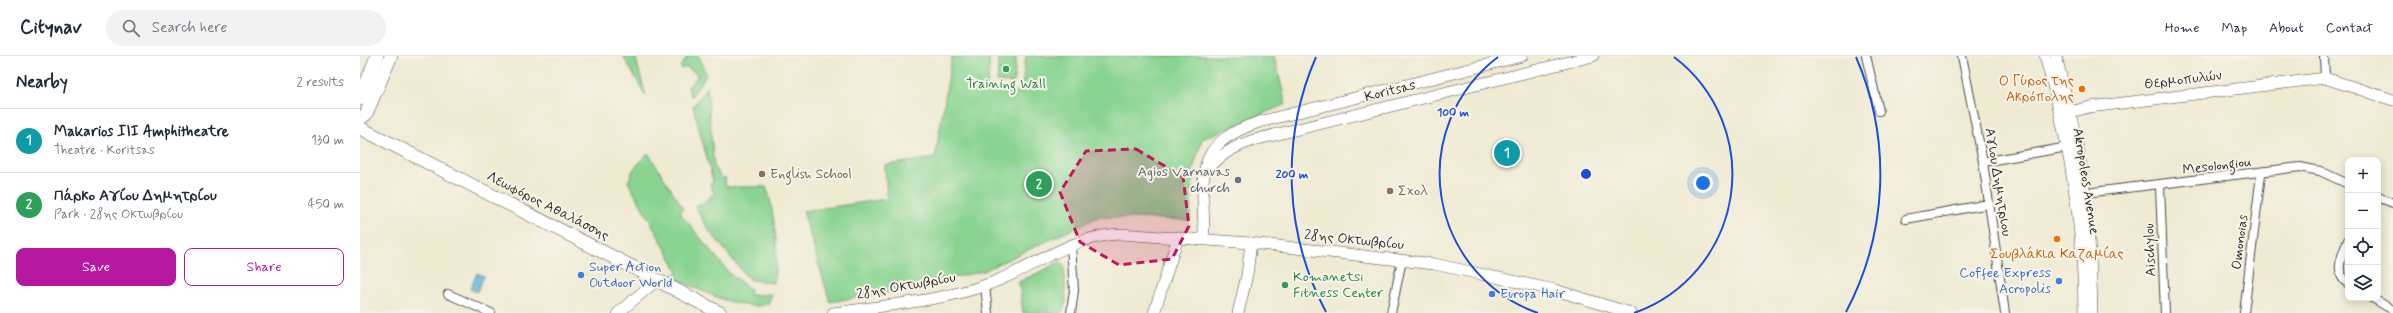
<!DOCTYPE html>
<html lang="en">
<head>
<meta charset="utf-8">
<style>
  :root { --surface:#fff; --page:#f2f2f3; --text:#1f2937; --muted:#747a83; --line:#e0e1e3; --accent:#b5179e }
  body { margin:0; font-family:Mynerve,sans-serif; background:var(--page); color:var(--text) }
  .controls { position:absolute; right:12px; bottom:12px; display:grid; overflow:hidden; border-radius:8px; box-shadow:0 2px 10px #0003 }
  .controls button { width:36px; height:36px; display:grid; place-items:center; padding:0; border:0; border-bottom:1px solid var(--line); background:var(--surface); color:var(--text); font:20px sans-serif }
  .you { position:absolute; left:1343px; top:127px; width:14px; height:14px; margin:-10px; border:3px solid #fff; border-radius:50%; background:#1a73e8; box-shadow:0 0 0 6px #1a73e833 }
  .badge { display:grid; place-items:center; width:26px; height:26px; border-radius:50%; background:var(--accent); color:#fff; font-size:13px; font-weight:700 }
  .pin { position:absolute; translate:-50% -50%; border:2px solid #fff; box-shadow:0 1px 4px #0006 }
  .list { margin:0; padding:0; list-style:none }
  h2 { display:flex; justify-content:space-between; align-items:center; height:52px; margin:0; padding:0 16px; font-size:17px }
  h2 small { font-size:13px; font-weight:400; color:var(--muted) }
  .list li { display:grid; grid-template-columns:26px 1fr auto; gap:12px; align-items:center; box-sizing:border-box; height:64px; padding:0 16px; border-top:1px solid var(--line) }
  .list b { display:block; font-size:15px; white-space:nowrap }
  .list p { margin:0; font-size:13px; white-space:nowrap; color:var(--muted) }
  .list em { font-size:13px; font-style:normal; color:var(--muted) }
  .actions { display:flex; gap:8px; padding:12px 16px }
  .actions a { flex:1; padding:9px 0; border:1px solid var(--accent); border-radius:8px; text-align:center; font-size:14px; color:var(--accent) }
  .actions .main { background:var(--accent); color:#fff }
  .icon { flex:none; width:22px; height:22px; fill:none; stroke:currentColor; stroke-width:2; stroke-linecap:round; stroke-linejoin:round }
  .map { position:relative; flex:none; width:2033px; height:257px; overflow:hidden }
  header { display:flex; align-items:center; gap:24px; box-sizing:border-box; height:56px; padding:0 20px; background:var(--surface); border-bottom:1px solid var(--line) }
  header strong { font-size:19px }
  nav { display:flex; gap:22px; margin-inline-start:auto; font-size:14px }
  .search { width:280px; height:36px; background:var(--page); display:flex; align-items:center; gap:10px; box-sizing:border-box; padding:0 14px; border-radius:22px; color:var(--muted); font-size:15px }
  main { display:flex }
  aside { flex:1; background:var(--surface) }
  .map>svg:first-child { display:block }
  .green { fill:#89d491; stroke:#5a805e }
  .water { fill:#5bb3d8; stroke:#436f82 }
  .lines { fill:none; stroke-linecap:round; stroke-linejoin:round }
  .street-casing { stroke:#484844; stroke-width:10 }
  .secondary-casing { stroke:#484844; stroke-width:12 }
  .primary-casing { stroke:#484844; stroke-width:14 }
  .street { stroke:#fff; stroke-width:8 }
  .secondary { stroke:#fff; stroke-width:11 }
  .primary { stroke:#fff; stroke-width:13 }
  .marked { fill:#c2185b; fill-opacity:0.2; stroke:#c2185b; stroke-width:3; stroke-dasharray:8 5; stroke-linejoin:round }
  .ring { fill:none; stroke:#1d4ed8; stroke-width:2 }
  .leisure-dot { fill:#2e9e5b; stroke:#f7f3e8; stroke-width:1.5 }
  .food-dot { fill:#e8710a; stroke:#f7f3e8; stroke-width:1.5 }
  .education-dot { fill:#8d6e63; stroke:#f7f3e8; stroke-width:1.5 }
  .worship-dot { fill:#6b7280; stroke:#f7f3e8; stroke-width:1.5 }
  .shop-dot { fill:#3f7fe0; stroke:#f7f3e8; stroke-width:1.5 }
  .labels { text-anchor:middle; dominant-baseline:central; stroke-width:4; stroke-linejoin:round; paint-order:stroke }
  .street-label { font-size:14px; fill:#2b2b2b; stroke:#f7f3e8 }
  .food-label { font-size:14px; fill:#c56008; stroke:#f7f3e8; text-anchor:end }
  .leisure-label { font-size:14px; fill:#27864d; stroke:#f7f3e8 }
  .worship-label { font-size:14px; fill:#5b616d; stroke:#f7f3e8; text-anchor:end }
  .education-label { font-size:14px; fill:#785e54; stroke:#f7f3e8; text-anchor:start }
  .shop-label { font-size:14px; fill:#366cbe; stroke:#f7f3e8; text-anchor:start }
  .centre { fill:#1d4ed8; stroke:#f7f3e8; stroke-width:2 }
  .ring-label { font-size:12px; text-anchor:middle; font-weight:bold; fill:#1d4ed8; stroke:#f7f3e8; stroke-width:4; stroke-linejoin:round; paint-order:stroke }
</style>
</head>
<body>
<header>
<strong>Citynav</strong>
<div class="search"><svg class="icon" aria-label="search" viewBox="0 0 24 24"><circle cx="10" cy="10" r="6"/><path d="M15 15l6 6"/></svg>Search here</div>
<nav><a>Home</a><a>Map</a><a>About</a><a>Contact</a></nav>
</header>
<main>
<aside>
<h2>Nearby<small>2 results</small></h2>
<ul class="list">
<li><span class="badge" style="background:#0f9aa8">1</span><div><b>Makarios III Amphitheatre</b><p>Theatre · Koritsas</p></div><em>130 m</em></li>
<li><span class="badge" style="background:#2e9e5b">2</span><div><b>Πάρκο Αγίου Δημητρίου</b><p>Park · 28ης Οκτωβρίου</p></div><em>450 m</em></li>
</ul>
<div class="actions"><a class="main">Save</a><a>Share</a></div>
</aside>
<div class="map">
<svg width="2033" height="257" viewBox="0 0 2033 257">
  <rect width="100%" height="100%" fill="#f7f3e8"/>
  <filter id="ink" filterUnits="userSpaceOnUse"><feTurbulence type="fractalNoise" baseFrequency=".025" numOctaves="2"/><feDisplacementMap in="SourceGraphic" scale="8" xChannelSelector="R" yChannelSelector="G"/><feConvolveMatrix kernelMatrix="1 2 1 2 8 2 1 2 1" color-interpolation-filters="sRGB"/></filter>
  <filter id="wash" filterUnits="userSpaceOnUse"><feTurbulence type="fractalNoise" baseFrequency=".012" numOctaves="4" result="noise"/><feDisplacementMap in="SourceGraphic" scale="16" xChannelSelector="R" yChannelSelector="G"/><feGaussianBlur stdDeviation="0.9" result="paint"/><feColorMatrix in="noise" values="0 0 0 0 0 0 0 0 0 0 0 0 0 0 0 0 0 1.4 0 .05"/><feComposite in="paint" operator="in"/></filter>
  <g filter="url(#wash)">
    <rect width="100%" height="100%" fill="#efead2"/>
    <g class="green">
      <path d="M 263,0 L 275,0 L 286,40 Z"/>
      <path d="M 328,0 L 339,0 L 346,19 L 331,41 L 328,31 L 337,21 L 337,18 L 326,11 L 322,13 L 320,11 Z"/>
      <path d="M 592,0 L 630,0 L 627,34 L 661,37 L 666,0 L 914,0 L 926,48 L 842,83 L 833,113 L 830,164 L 738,161 L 623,215 L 539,234 L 470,246 L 443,155 L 527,143 L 525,109 L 575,102 Z"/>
      <path d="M 639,0 L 656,0 L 654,27 L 637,26 Z"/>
      <path d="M 347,31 L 354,111 L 362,123 L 365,121 L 366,131 L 406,131 L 409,139 C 415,166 420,200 413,227 L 392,224 L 386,220 L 348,173 L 335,150 L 343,147 L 354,137 L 350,128 L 353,125 L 333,50 Z"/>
      <path d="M 288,97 L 323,152 L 320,157 L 370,218 L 390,233 L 389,239 L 412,238 L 408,248 C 382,257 336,232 312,221 L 318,215 L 268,126 L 273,114 Z"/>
      <path d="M 700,206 L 704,210 L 706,247 L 701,257 L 663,257 L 659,226 Z"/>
    </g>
    <path class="water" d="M 117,217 L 124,220 L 117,236 L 110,233 Z"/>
  </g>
  <g filter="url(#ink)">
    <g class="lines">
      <defs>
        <g id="street">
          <path d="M 1506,0 L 1519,55"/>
          <path d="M 1602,0 L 1623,106 L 1645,257"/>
          <path d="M 1964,0 L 1965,22"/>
          <path d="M 1623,106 L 1708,91"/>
          <path d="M 1800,130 L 1805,257"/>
          <path d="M 1725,137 L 1940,111 L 1960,115 L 1988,128"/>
          <path d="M 2018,141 L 2033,147"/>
          <path d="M 1546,163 L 1629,148"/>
          <path d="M 1988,184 C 1982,199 1973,217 1988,228"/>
          <path d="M 711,189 L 714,234 L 711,257"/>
          <path d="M 625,230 L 628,257"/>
          <path d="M 88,238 L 131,257"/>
          <path d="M 2012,242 L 2033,254"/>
          <path d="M 1031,257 L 1042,204"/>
          <path d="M 1884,257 L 1901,118"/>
        </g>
        <g id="secondary">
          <path d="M 1685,0 C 1709,84 1724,170 1724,257"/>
          <path d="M 1696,0 C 1707,45 1720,91 1725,138 C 1730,177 1731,217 1732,257"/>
          <path d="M 1710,56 L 1730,51 L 1965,22 L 2033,44"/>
          <path d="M 845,117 C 859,99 873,91 894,84 L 1233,0"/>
          <path d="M 844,183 C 844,121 830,89 899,66 L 1162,0"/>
          <path d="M 258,257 L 297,224 L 292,221"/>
          <path d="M 473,257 C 520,250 581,245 626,229 C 671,214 709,180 759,178 L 891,187 L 1074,208 L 1195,234 L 1271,257"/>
          <path d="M 794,257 L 818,181"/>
          <path d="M 878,257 L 887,219 L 891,187"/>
        </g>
        <g id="primary">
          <path d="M 0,43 L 17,0"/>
          <path d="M 0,63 L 6,58 L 31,0"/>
          <path d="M 0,72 L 292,221"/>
          <path d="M 297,224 L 360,257"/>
        </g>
      </defs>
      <use href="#street" class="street-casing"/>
      <use href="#secondary" class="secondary-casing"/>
      <use href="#primary" class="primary-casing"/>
      <use href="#street" class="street"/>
      <use href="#secondary" class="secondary"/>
      <use href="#primary" class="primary"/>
    </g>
  </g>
  <path class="marked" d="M 776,93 L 823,121 L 829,170 L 812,203 L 759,209 L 720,186 L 700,136 L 726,95 Z"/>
  <g class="ring">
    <path d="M1178 257A147 147 0 0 1 1138 1M1314 1A147 147 0 0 1 1274 257"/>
    <path d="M966 256A294 294 0 0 1 956 1M1496 1A294 294 0 0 1 1486 256"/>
  </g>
  <g class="leisure-dot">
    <circle cx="646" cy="13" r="4"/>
    <circle cx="925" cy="229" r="4"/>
  </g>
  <g class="food-dot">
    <circle cx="1722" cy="33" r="4"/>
    <circle cx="1697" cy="183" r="4"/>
  </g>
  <g class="education-dot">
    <circle cx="402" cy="118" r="4"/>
    <circle cx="1030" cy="135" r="4"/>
  </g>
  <circle class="worship-dot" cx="878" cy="124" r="4"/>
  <g class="shop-dot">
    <circle cx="221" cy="219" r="4"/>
    <circle cx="1699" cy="225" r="4"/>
    <circle cx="1132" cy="238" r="4"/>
  </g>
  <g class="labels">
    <g class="street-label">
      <text transform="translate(1823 24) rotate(-7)">Θερμοπυλών</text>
      <text transform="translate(1030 35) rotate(-14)">Koritsas</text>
      <text transform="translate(1857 110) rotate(-7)">Mesolongiou</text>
      <text transform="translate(1726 125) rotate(81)">Akropoleos Avenue</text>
      <text transform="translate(1638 126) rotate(81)">Αγιου Δημητριου</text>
      <text transform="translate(188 150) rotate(27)">Λεωφόρος Αθαλάσσης</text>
      <text transform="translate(994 184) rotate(6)">28ης Οκτωβρίου</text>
      <text transform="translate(1880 186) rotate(-83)">Omonoias</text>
      <text transform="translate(1790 194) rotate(-92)">Aischylou</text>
      <text transform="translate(546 230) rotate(-10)">28ης Οκτωβρίου</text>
    </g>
    <g class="food-label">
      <text x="1714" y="25">Ο Γύρος της<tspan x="1714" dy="16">Ακρόπολης</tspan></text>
      <text x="1697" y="198" text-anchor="middle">Σουβλάκια Καζαμίας</text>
    </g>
    <g class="leisure-label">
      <text x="646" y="28">Training Wall</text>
      <text x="933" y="221" text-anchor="start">Komanetsi<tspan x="933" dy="16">Fitness Center</tspan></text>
    </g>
    <g class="worship-label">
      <text x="870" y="116">Agios Varnavas<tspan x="870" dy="16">church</tspan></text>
    </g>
    <g class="education-label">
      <text x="410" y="118">English School</text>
      <text x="1038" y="135">Σχολ</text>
    </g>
    <g class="shop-label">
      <text x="229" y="211">Super Action<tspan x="229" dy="16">Outdoor World</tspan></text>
      <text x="1691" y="217" text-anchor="end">Coffee Express<tspan x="1691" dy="16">Acropolis</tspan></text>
      <text x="1140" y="238">Europa Hair</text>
    </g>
  </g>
  <circle cx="1226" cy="118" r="6" class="centre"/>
  <g class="ring-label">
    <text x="1093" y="60">100 m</text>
    <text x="932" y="122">200 m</text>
  </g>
</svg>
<div class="controls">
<button>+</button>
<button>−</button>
<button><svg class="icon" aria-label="locate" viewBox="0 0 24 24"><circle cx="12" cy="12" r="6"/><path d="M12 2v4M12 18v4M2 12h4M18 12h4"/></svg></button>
<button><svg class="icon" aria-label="layers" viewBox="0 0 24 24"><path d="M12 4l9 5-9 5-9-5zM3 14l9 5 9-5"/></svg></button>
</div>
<div class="you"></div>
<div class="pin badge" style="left:1147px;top:97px;background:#0f9aa8">1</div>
<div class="pin badge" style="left:679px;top:128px;background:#2e9e5b">2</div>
</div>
</main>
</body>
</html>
